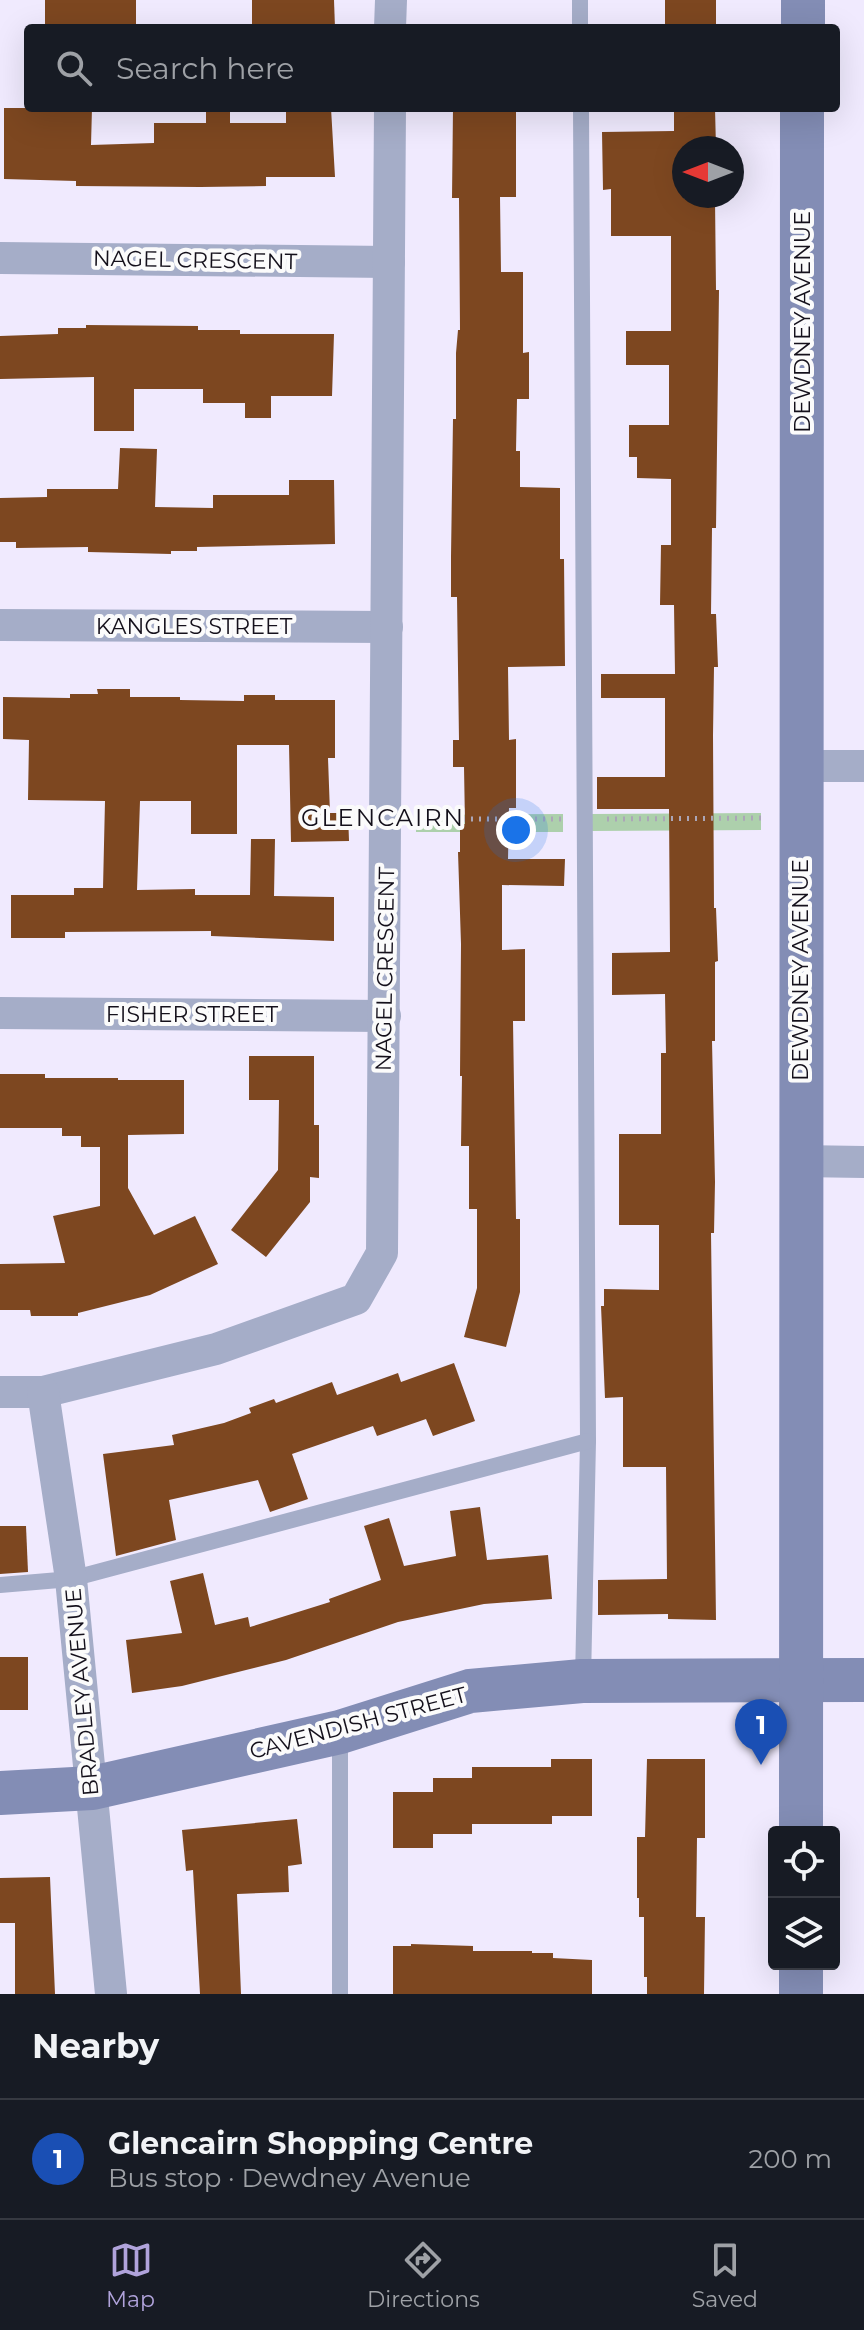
<!DOCTYPE html>
<html lang="en">
<head>
<meta charset="utf-8">
<style>
  :root { --surface:#171b24; --page:#20242c; --text:#f1f3f6; --muted:#9ea1a6; --line:#363941; --accent:#b0a3db }
  body { margin:0; font-family:Montserrat,sans-serif; background:var(--page); color:var(--text) }
  .controls { position:absolute; right:24px; bottom:24px; display:grid; overflow:hidden; border-radius:8px; box-shadow:0 8px 32px #0002 }
  .controls button { width:72px; height:72px; display:grid; place-items:center; padding:0; border:0; border-bottom:2px solid var(--line); background:var(--surface); color:var(--text); font:40px sans-serif }
  .compass { position:absolute; left:672px; top:136px; width:72px; height:72px; border-radius:50%; background:var(--surface); box-shadow:0 8px 32px #0002; rotate:270deg }
  .you { position:absolute; left:516px; top:830px; width:28px; height:28px; margin:-20px; border:6px solid #fff; border-radius:50%; background:#1a73e8; box-shadow:0 0 0 12px #1a73e833 }
  .badge { display:grid; place-items:center; width:52px; height:52px; border-radius:50%; background:var(--accent); color:#fff; font-size:26px; font-weight:700 }
  .pin { position:absolute; translate:-50% -66px; filter:drop-shadow(0 2px 4px #0008) }
  .pin::after { content:''; position:absolute; top:42px; width:28px; height:24px; background:inherit; clip-path:polygon(0 0,100% 0,50% 100%) }
  .list { margin:0; padding:0; list-style:none }
  h2 { display:flex; justify-content:space-between; align-items:center; height:104px; margin:0; padding:0 32px; font-size:34px }
  h2 small { font-size:26px; font-weight:400; color:var(--muted) }
  .list li { display:grid; grid-template-columns:52px 1fr auto; gap:24px; align-items:center; box-sizing:border-box; height:120px; padding:0 32px; border-top:2px solid var(--line) }
  .list b { display:block; font-size:30px; white-space:nowrap }
  .list p { margin:0; font-size:26px; white-space:nowrap; color:var(--muted) }
  .list em { font-size:26px; font-style:normal; color:var(--muted) }
  .icon { flex:none; width:44px; height:44px; fill:none; stroke:currentColor; stroke-width:2; stroke-linecap:round; stroke-linejoin:round }
  .map { position:relative; flex:none; width:864px; height:1994px; overflow:hidden }
  .search { position:absolute; background:var(--surface); box-shadow:0 8px 32px #0002; left:24px; right:24px; top:24px; height:88px; display:flex; align-items:center; gap:20px; box-sizing:border-box; padding:0 28px; border-radius:8px; color:var(--muted); font-size:30px }
  .sheet { height:224px; background:var(--surface) }
  nav { display:flex; justify-content:space-around; align-items:center; box-sizing:border-box; height:112px; border-top:2px solid var(--line); background:var(--surface); font-size:22px; color:var(--muted) }
  nav a { display:grid; justify-items:center; gap:4px }
  nav .on { color:var(--accent) }
  .map>svg:first-child { display:block }
  .green { fill:#add0ac }
  .building { fill:#7d4720 }
  .lines { fill:none; stroke-linecap:round; stroke-linejoin:round }
  .path { stroke:#aba6b7; stroke-width:5; stroke-dasharray:2 6; stroke-linecap:butt }
  .lane { stroke:#a5adc8; stroke-width:16 }
  .street { stroke:#a5adc8; stroke-width:32 }
  .secondary { stroke:#838db5; stroke-width:44 }
  .labels { text-anchor:middle; dominant-baseline:central; stroke-width:8; stroke-linejoin:round; paint-order:stroke }
  .street-label { font-size:22px; fill:#14101b; stroke:#fbfbfb }
  .neighbourhood-label { font-size:24px; letter-spacing:2px; fill:#14101b; stroke:#fbfbfb }
</style>
</head>
<body>
<div class="map">
<svg width="864" height="1994" viewBox="0 0 864 1994">
  <rect width="100%" height="100%" fill="#f0eafe"/>
  <g class="green">
    <path d="M 761,813 L 761,830 L 592,831 L 591,814 Z"/>
    <path d="M 563,814 L 563,832 L 416,832 L 416,815 Z"/>
  </g>
  <g class="building">
    <rect x="45" y="0" width="91" height="28"/>
    <path d="M 252,0 L 334,0 L 335,28 L 252,28 Z"/>
    <rect x="665" y="0" width="51" height="28"/>
    <path d="M 4,108 L 92,108 L 91,145 L 154,143 L 154,123 L 206,123 L 206,108 L 230,108 L 230,123 L 286,123 L 286,108 L 331,108 L 335,177 L 266,177 L 266,186 L 200,187 L 76,186 L 76,181 L 4,179 Z"/>
    <path d="M 453,108 L 516,108 L 516,197 L 500,197 L 501,272 L 523,272 L 523,353 L 529,352 L 529,399 L 517,399 L 516,451 L 520,451 L 520,487 L 560,488 L 560,559 L 564,559 L 565,666 L 508,667 L 509,740 L 516,739 L 516,808 L 509,808 L 508,859 L 565,859 L 564,886 L 502,885 L 502,950 L 525,949 L 525,1021 L 513,1021 L 516,1219 L 520,1219 L 520,1292 L 506,1347 L 464,1337 L 477,1288 L 477,1209 L 469,1209 L 469,1146 L 461,1146 L 462,1076 L 460,1076 L 461,944 L 458,852 L 460,852 L 460,824 L 465,824 L 464,767 L 453,767 L 453,740 L 459,740 L 457,597 L 451,597 L 451,557 L 453,419 L 456,419 L 456,353 L 458,330 L 460,330 L 459,198 L 452,198 Z"/>
    <path d="M 674,108 L 715,108 L 716,148 L 684,148 L 684,199 L 715,199 L 716,290 L 719,290 L 716,528 L 712,528 L 711,614 L 716,614 L 718,667 L 714,667 L 713,735 L 714,908 L 716,908 L 718,961 L 715,962 L 715,1041 L 712,1041 L 715,1182 L 714,1233 L 711,1233 L 716,1620 L 668,1619 L 668,1614 L 598,1615 L 598,1580 L 667,1579 L 666,1467 L 623,1467 L 623,1397 L 605,1398 L 601,1306 L 604,1306 L 604,1289 L 659,1290 L 659,1225 L 619,1225 L 619,1134 L 661,1134 L 661,1053 L 666,1053 L 665,994 L 612,995 L 612,953 L 670,952 L 669,809 L 597,809 L 597,777 L 665,777 L 665,698 L 601,698 L 601,674 L 675,674 L 674,605 L 660,605 L 661,545 L 671,545 L 671,479 L 637,478 L 637,457 L 629,457 L 629,425 L 669,425 L 669,365 L 626,365 L 626,331 L 671,331 L 671,236 L 611,236 L 611,189 L 603,190 L 602,132 L 674,131 Z"/>
    <path d="M 86,325 L 198,326 L 198,330 L 240,330 L 240,334 L 334,334 L 332,396 L 271,396 L 271,418 L 245,418 L 245,403 L 203,403 L 203,389 L 134,389 L 134,431 L 94,431 L 94,377 L 0,379 L 0,336 L 58,334 L 58,328 L 86,328 Z"/>
    <path d="M 120,448 L 157,449 L 155,507 L 213,508 L 213,495 L 289,495 L 289,480 L 334,480 L 335,544 L 197,547 L 197,551 L 171,551 L 171,554 L 88,552 L 88,547 L 16,548 L 16,542 L 0,542 L 0,498 L 47,497 L 47,489 L 118,489 Z"/>
    <path d="M 97,689 L 130,689 L 130,697 L 180,697 L 180,700 L 244,701 L 244,695 L 275,695 L 275,700 L 335,700 L 335,758 L 328,758 L 330,813 L 348,813 L 349,841 L 291,842 L 289,745 L 237,745 L 237,834 L 191,834 L 191,801 L 140,801 L 137,890 L 195,889 L 195,895 L 250,895 L 251,839 L 275,839 L 274,896 L 334,897 L 334,941 L 211,936 L 211,931 L 65,932 L 65,938 L 11,938 L 11,895 L 74,895 L 74,888 L 103,888 L 105,801 L 28,800 L 29,740 L 3,739 L 3,697 L 70,698 L 70,694 L 98,694 Z"/>
    <path d="M 249,1056 L 314,1056 L 314,1125 L 319,1125 L 319,1178 L 310,1177 L 310,1202 L 266,1257 L 231,1230 L 278,1170 L 279,1100 L 249,1100 Z"/>
    <path d="M 0,1074 L 45,1074 L 45,1078 L 118,1078 L 118,1080 L 184,1080 L 184,1134 L 128,1135 L 128,1188 L 154,1235 L 195,1216 L 218,1264 L 150,1295 L 78,1313 L 78,1316 L 31,1316 L 30,1310 L 0,1310 L 0,1264 L 65,1263 L 53,1216 L 100,1206 L 100,1147 L 81,1147 L 81,1136 L 62,1136 L 62,1128 L 0,1128 Z"/>
    <path d="M 454,1363 L 475,1421 L 433,1436 L 426,1419 L 377,1436 L 373,1426 L 292,1454 L 308,1499 L 270,1512 L 258,1480 L 169,1500 L 176,1540 L 116,1556 L 103,1454 L 174,1445 L 172,1435 L 224,1423 L 251,1413 L 249,1408 L 274,1399 L 276,1403 L 332,1382 L 337,1395 L 398,1373 L 401,1382 Z"/>
    <path d="M 480,1507 L 487,1560 L 548,1555 L 552,1599 L 484,1604 L 398,1622 L 286,1660 L 182,1686 L 132,1693 L 126,1640 L 182,1633 L 170,1581 L 203,1573 L 215,1625 L 248,1617 L 250,1627 L 330,1602 L 329,1599 L 381,1580 L 364,1526 L 389,1518 L 404,1566 L 456,1556 L 450,1511 Z"/>
    <path d="M 0,1526 L 26,1526 L 28,1572 L 0,1574 Z"/>
    <rect x="0" y="1657" width="28" height="53"/>
    <path d="M 551,1759 L 592,1759 L 592,1816 L 552,1816 L 552,1824 L 472,1824 L 472,1834 L 433,1834 L 433,1848 L 393,1848 L 393,1792 L 433,1792 L 433,1778 L 472,1778 L 472,1767 L 551,1767 Z"/>
    <path d="M 647,1759 L 705,1759 L 705,1838 L 697,1838 L 696,1917 L 705,1917 L 704,1994 L 647,1994 L 647,1977 L 644,1977 L 644,1917 L 639,1917 L 639,1898 L 637,1898 L 637,1837 L 645,1837 Z"/>
    <path d="M 297,1819 L 302,1864 L 288,1866 L 289,1892 L 237,1894 L 241,1994 L 200,1994 L 193,1870 L 186,1871 L 182,1830 Z"/>
    <path d="M 50,1877 L 55,1994 L 15,1994 L 15,1923 L 0,1923 L 0,1878 Z"/>
    <path d="M 411,1944 L 473,1946 L 473,1951 L 532,1951 L 532,1953 L 553,1953 L 553,1958 L 592,1960 L 592,1994 L 393,1994 L 393,1946 L 411,1946 Z"/>
  </g>
  <g class="lines">
    <g class="path">
      <path d="M 415,819 L 561,819"/>
      <path d="M 607,819 L 765,818"/>
    </g>
    <g class="lane">
      <path d="M 580,0 L 580,28"/>
      <path d="M 581,108 L 588,1441 L 583,1680"/>
      <path d="M 0,1585 L 71,1579 L 588,1441"/>
      <path d="M 340,1734 L 340,1994"/>
    </g>
    <g class="street">
      <path d="M 390,28 L 391,0"/>
      <path d="M 0,258 L 389,262"/>
      <path d="M 0,625 L 387,627"/>
      <path d="M 801,766 L 864,766"/>
      <path d="M 0,1013 L 385,1016"/>
      <path d="M 800,1161 L 864,1162"/>
      <path d="M 0,1392 L 43,1392 L 216,1349 L 356,1299 L 382,1253 L 390,108"/>
      <path d="M 43,1392 L 71,1579 L 111,1994"/>
    </g>
    <g class="secondary">
      <path d="M 803,28 L 803,0"/>
      <path d="M 0,1793 L 92,1788 L 340,1732 L 470,1691 L 582,1681 L 864,1680"/>
      <path d="M 801,1832 L 802,108"/>
      <path d="M 801,1964 L 801,1994"/>
    </g>
  </g>
  <g class="labels">
    <g class="street-label">
      <text transform="translate(195 260) rotate(1)">NAGEL CRESCENT</text>
      <text transform="translate(802 322) rotate(-90)">DEWDNEY AVENUE</text>
      <text x="194" y="626">KANGLES STREET</text>
      <text transform="translate(385 969) rotate(-89)">NAGEL CRESCENT</text>
      <text transform="translate(800 970) rotate(-90)">DEWDNEY AVENUE</text>
      <text x="192" y="1014">FISHER STREET</text>
      <text transform="translate(82 1692) rotate(-95)">BRADLEY AVENUE</text>
      <text transform="translate(358 1723) rotate(-15)">CAVENDISH STREET</text>
    </g>
    <g class="neighbourhood-label">
      <text x="383" y="817">GLENCAIRN</text>
    </g>
  </g>
</svg>
<div class="controls">
<button><svg class="icon" aria-label="locate" viewBox="0 0 24 24"><circle cx="12" cy="12" r="6"/><path d="M12 2v4M12 18v4M2 12h4M18 12h4"/></svg></button>
<button><svg class="icon" aria-label="layers" viewBox="0 0 24 24"><path d="M12 4l9 5-9 5-9-5zM3 14l9 5 9-5"/></svg></button>
</div>
<svg class="compass" viewBox="-18 -18 36 36"><path d="M0-13l5 13h-10z" fill="#e53935"/><path d="M0 13l5-13h-10z" fill="#9ea1a6"/></svg>
<div class="you"></div>
<div class="pin badge" style="left:761px;top:1765px;background:#1a4fb4">1</div>
<div class="search"><svg class="icon" aria-label="search" viewBox="0 0 24 24"><circle cx="10" cy="10" r="6"/><path d="M15 15l6 6"/></svg>Search here</div>
</div>
<section class="sheet">
<h2>Nearby<small></small></h2>
<ul class="list">
<li><span class="badge" style="background:#1a4fb4">1</span><div><b>Glencairn Shopping Centre</b><p>Bus stop · Dewdney Avenue</p></div><em>200 m</em></li>
</ul>
</section>
<nav>
<a class="on"><svg class="icon" aria-label="map" viewBox="0 0 24 24"><path d="M3 6l6-2 6 2 6-2v14l-6 2-6-2-6 2zM9 4v14M15 6v14"/></svg>Map</a>
<a><svg class="icon" aria-label="directions" viewBox="0 0 24 24"><path d="M12 3l9 9-9 9-9-9zM9 14v-3h6M13 9l2 2-2 2"/></svg>Directions</a>
<a><svg class="icon" aria-label="saved" viewBox="0 0 24 24"><path d="M7 4h10v16l-5-4-5 4z"/></svg>Saved</a>
</nav>
</body>
</html>
